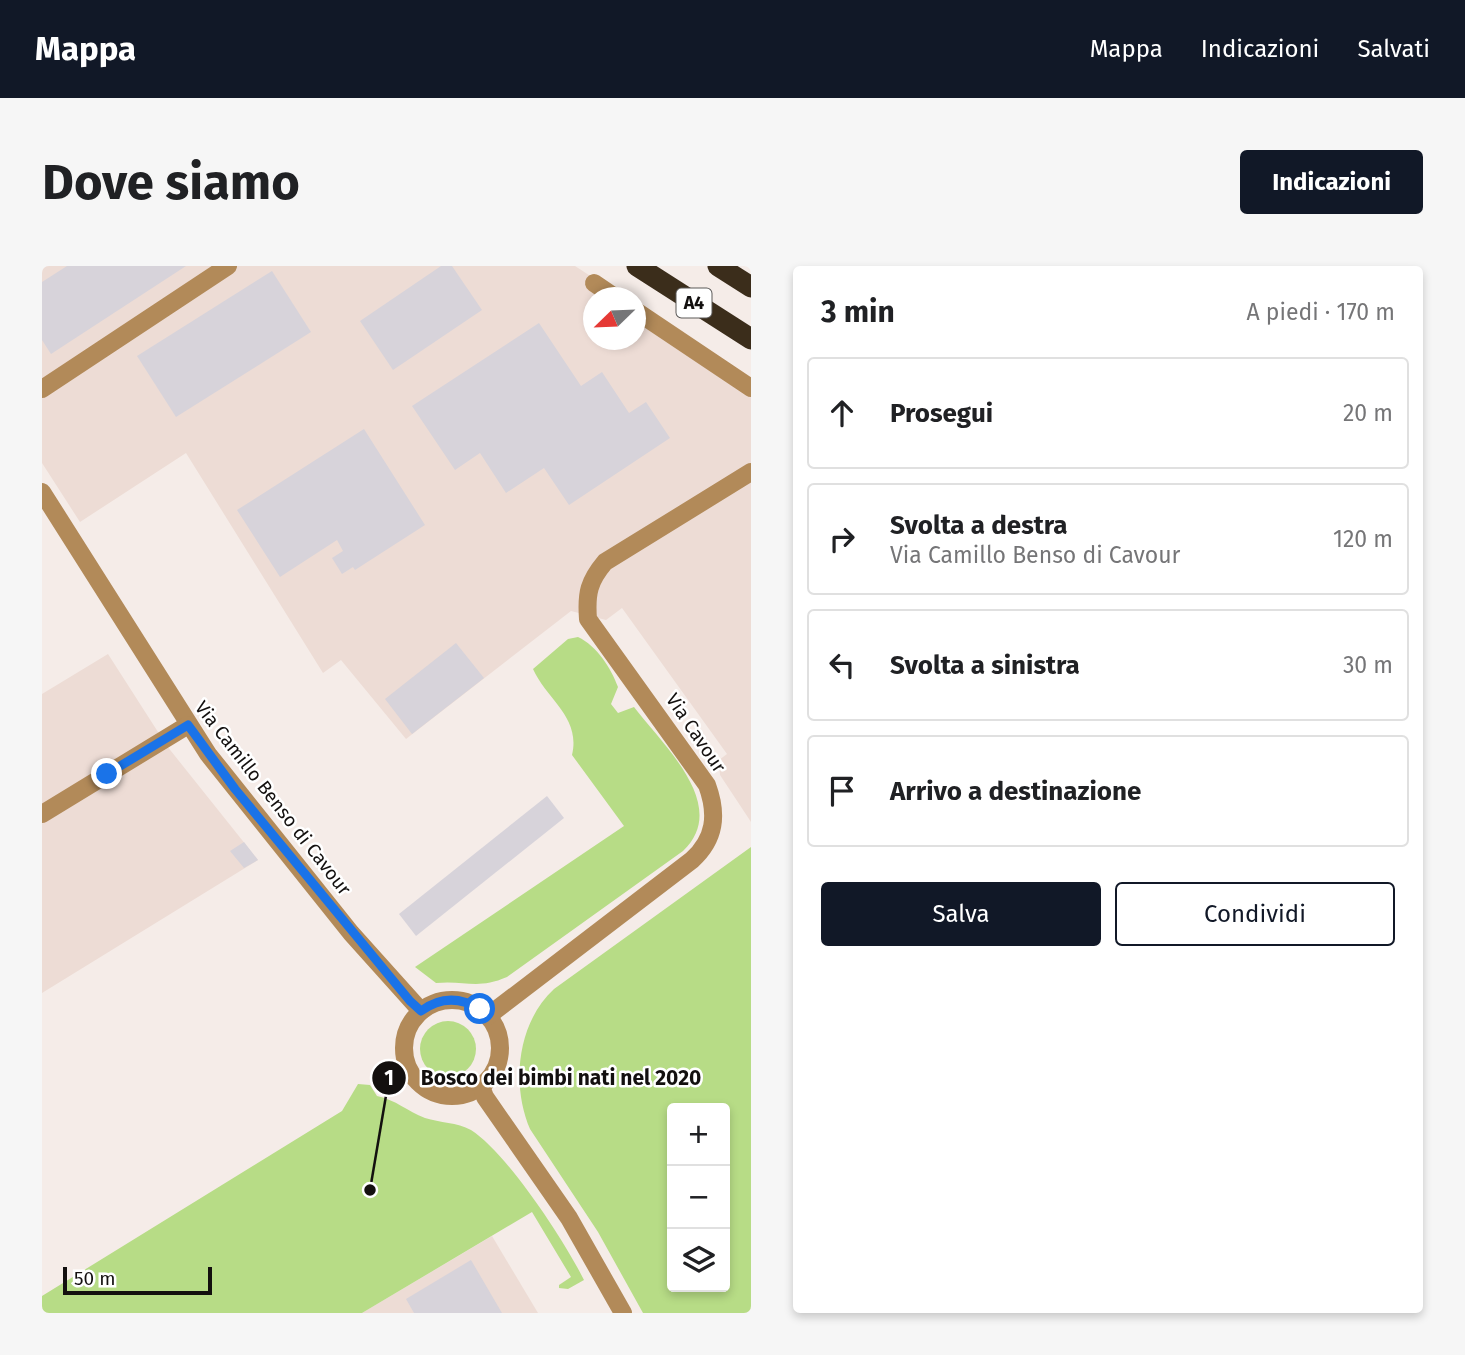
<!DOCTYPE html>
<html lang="it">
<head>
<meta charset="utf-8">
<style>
  :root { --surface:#fff; --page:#f6f6f6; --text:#202124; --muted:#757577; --line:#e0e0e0; --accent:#111827 }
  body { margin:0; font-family:"Fira Sans",sans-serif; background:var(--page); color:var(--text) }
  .controls { position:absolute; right:21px; bottom:21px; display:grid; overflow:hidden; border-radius:7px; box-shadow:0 4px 10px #0003 }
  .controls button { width:63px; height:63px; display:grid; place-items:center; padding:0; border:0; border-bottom:2px solid var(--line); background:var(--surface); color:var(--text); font:35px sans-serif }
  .compass { position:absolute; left:541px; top:21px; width:63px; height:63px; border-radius:50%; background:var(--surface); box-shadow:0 4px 10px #0003; rotate:247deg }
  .scale { position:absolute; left:21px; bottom:18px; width:149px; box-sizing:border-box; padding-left:7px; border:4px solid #13100f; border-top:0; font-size:19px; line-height:24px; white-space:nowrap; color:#13100f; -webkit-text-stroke:5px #fff; paint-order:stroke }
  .stop { position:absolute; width:21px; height:21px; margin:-16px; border:5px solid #1a73e8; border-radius:50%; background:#fff }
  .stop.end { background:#1a73e8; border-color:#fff; box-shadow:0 2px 7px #0008 }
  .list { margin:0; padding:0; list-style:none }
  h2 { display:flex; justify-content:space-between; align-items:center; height:91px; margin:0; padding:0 28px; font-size:30px }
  h2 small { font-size:23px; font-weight:400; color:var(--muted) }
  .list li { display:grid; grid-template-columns:46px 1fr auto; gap:21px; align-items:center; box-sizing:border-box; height:112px; margin:0 14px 14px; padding:0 14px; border:2px solid var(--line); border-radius:7px }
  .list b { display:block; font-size:26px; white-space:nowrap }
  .list p { margin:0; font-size:23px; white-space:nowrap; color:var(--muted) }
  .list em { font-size:23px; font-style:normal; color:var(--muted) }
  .actions { display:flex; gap:14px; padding:21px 28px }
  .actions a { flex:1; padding:16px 0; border:2px solid var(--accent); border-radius:7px; text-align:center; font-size:24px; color:var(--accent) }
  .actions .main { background:var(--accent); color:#fff }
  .icon { flex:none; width:38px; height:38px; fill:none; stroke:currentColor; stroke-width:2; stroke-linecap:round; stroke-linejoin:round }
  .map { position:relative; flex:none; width:709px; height:1047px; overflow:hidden; border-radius:7px }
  header { display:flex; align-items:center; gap:42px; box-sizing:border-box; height:98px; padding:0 35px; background:var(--accent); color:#fff }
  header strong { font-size:33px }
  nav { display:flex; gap:38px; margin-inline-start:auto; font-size:24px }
  .intro { display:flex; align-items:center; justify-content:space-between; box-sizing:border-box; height:168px; padding:0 42px }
  h1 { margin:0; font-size:49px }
  .button { padding:18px 32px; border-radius:7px; background:var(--accent); color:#fff; font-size:24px; font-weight:700 }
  main { display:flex; gap:42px; padding:0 42px }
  aside { flex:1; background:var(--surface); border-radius:7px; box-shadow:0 4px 10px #0003 }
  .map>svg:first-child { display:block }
  .built { fill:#eddcd5 }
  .green { fill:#b7dc86; fill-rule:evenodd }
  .building { fill:#d7d3da }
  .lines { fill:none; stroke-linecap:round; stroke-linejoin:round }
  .minor { stroke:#b28a59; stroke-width:18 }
  .highway { stroke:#3b2d1b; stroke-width:21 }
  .route { stroke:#1a73e8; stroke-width:9 }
  .labels { text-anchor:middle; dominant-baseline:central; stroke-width:5; stroke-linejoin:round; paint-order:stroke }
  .shield { fill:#fff; stroke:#5a5857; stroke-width:2 }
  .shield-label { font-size:18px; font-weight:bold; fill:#13100f }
  .street-label { font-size:19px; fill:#13100f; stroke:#fff }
  .leader { fill:none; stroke:#13100f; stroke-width:2.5 }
  .callout-dot { fill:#13100f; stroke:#fff; stroke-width:2.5 }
  .mark-label { font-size:21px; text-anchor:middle; font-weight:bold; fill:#fff }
  .callout-label { font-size:21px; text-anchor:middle; font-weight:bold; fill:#13100f; stroke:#fff; stroke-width:5; stroke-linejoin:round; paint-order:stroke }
</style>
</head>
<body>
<header>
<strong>Mappa</strong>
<nav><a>Mappa</a><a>Indicazioni</a><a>Salvati</a></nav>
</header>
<div class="intro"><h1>Dove siamo</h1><a class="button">Indicazioni</a></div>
<main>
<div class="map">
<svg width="709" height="1047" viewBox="0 0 709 1047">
  <rect width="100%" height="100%" fill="#f5ece8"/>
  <g class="built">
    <path d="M 0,0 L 533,0 L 581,31 L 552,32 L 552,74 L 594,74 L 594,39 L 709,115 L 709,556 L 678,509 L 677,494 L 685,488 L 580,342 L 564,354 L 529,345 L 364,473 L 299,394 L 281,407 L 144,187 L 38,256 L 0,197 Z"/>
    <path d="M 66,388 L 125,480 L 216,594 L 0,727 L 0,428 Z"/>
    <path d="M 450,970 L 496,1047 L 320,1047 Z"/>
  </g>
  <g class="green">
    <path d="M 536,371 C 555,380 569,402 576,421 L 569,438 L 576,447 L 592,441 C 620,478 689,540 641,585 L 465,711 C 435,724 423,714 394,717 L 373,701 L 582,560 L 530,489 C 539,451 505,434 491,403 L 526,373 Z"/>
    <path d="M 709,581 L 709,1047 L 601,1047 L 556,966 L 488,863 C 469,819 475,757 512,723 ZM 630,842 L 683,842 L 683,1021 L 630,1021 Z"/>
    <circle cx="406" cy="783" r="28"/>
    <path d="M 316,818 L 328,819 L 335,830 C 354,834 365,845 383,852 C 398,857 415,856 429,864 C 465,887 522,974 542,1014 L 526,1023 L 517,1022 L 517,1019 L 529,1011 L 490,946 L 320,1047 L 0,1047 L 0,1030 L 300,845 Z"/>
  </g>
  <g class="building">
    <path d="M 25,0 L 144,0 L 9,88 L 0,74 L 0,16 Z"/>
    <path d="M 399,0 L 410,0 L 440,44 L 351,104 L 318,55 Z"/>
    <path d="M 230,5 L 269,66 L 134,151 L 95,90 Z"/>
    <path d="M 497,57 L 539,120 L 560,106 L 587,147 L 604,136 L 628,172 L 527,239 L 502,202 L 464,227 L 438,187 L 413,204 L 370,140 Z"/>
    <path d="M 322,163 L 383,259 L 313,304 L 311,301 L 300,308 L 290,292 L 301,285 L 295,274 L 238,311 L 195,244 Z"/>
    <path d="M 414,377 L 442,412 L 370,468 L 343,433 Z"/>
    <path d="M 505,530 L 522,552 L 374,670 L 357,648 Z"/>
    <path d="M 202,576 L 216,594 L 202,602 L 188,585 Z"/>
    <path d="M 429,994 L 460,1047 L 372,1047 L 364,1033 Z"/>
  </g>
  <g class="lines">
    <g class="minor">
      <path d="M 552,17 L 574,32"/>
      <path d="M 594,45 L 709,122"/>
      <path d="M 0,123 L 186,0"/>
      <path d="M 0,226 L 166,488 L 309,667 L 379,745"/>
      <path d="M 0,548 L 146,459"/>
      <circle cx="410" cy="782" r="48"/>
      <path d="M 446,750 L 650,594 C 673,573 676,549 665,519 L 546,353 C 544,327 547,315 563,296 L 709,206"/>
      <path d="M 439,820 L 443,831 L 527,952 L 581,1047"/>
    </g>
    <g class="highway">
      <path d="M 595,0 L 709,73"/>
      <path d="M 676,0 L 709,21"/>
    </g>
  </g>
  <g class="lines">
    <path class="route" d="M 65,508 L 146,459 L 193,523 L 368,735 L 379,745 C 398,731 418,731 438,743"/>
  </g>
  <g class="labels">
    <rect class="shield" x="634.5" y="22.5" width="35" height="29" rx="5"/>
    <g class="shield-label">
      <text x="652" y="37">A4</text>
    </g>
    <g class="street-label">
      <text transform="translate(654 467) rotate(56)">Via Cavour</text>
      <text transform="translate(231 532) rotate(52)">Via Camillo Benso di Cavour</text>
    </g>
  </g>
  <path class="leader" d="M328 924L347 812"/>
  <g class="callout-dot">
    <circle cx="328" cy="924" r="7"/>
    <circle cx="347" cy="812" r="18"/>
  </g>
  <g class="mark-label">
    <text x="347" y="819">1</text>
  </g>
  <g class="callout-label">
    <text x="519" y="819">Bosco dei bimbi nati nel 2020</text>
  </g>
</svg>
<div class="controls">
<button>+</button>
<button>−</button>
<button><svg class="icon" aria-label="layers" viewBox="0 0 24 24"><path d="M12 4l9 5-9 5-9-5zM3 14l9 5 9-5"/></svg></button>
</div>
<svg class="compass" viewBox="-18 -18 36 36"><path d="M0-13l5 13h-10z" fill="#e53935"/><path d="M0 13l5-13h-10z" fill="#757577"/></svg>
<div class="scale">50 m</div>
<div class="stop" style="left:438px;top:743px"></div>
<div class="stop end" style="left:65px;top:508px"></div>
</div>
<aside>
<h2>3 min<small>A piedi · 170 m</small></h2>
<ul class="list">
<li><svg class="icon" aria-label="ahead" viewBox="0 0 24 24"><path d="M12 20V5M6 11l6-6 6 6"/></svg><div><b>Prosegui</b></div><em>20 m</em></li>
<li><svg class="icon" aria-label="right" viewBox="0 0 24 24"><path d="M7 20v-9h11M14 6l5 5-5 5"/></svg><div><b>Svolta a destra</b><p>Via Camillo Benso di Cavour</p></div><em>120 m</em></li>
<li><svg class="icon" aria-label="left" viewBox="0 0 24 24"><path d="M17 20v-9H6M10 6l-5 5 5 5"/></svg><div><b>Svolta a sinistra</b></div><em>30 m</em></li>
<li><svg class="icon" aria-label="arrive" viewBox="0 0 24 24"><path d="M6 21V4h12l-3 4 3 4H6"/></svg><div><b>Arrivo a destinazione</b></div></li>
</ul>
<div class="actions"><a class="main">Salva</a><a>Condividi</a></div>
</aside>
</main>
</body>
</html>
